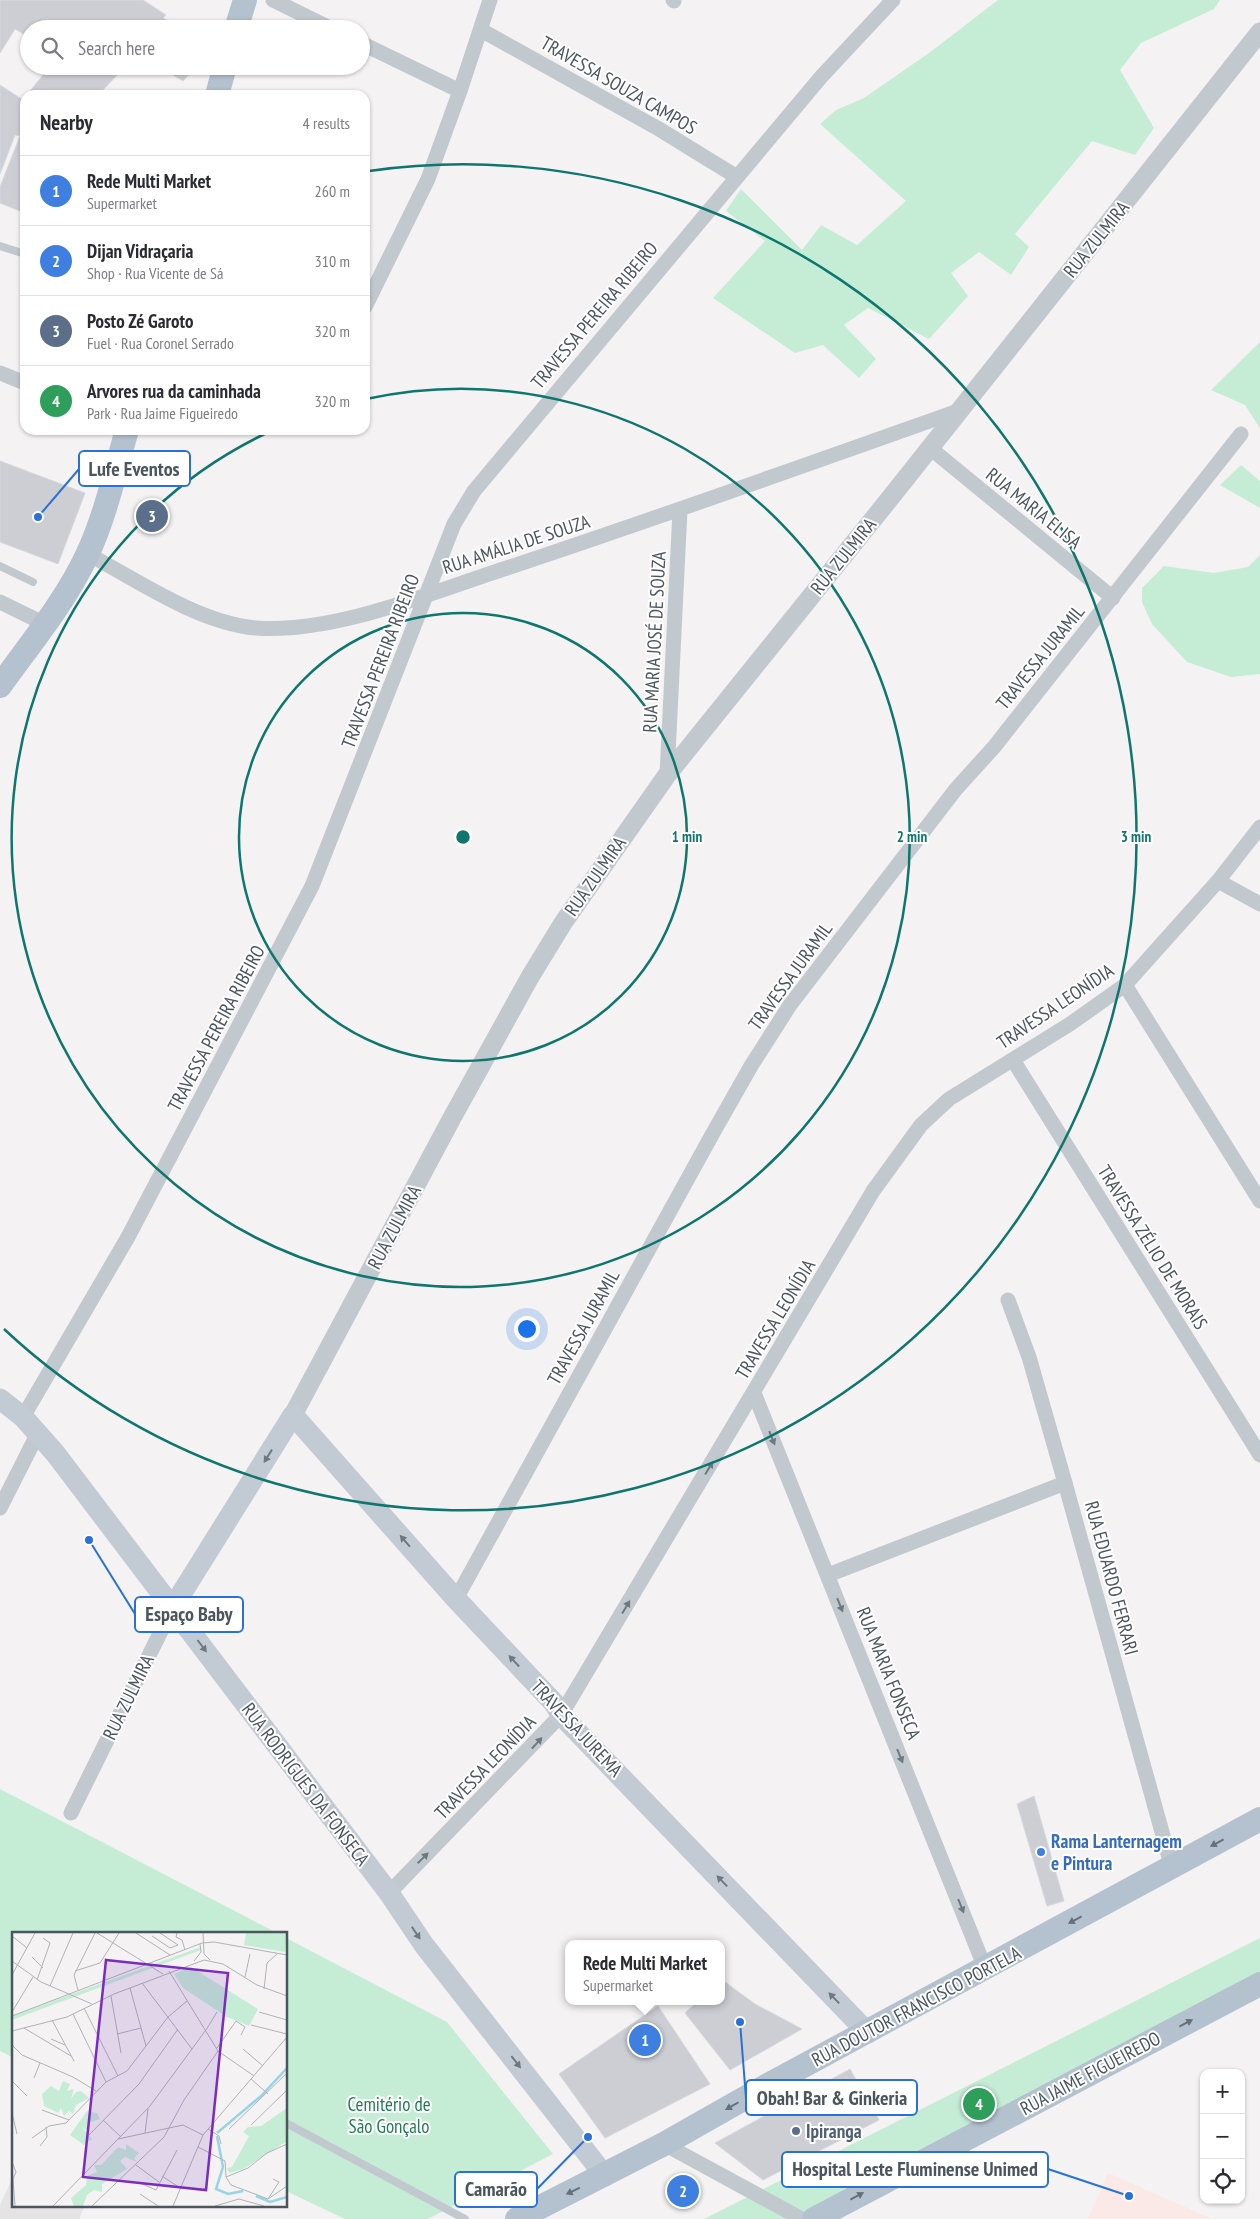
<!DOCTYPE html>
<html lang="en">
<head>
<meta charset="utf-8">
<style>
  :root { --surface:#fff; --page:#f2f2f3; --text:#2b2b33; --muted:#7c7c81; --line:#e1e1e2; --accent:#2971d7 }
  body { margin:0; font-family:"PT Sans Narrow",sans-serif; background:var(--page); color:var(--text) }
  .controls { position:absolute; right:15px; bottom:15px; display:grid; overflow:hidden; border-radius:10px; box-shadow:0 1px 4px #0004 }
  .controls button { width:45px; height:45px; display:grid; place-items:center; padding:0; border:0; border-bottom:1px solid var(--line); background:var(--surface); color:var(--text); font:25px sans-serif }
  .you { position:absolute; left:526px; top:1328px; width:18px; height:18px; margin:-12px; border:4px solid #fff; border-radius:50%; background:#1a73e8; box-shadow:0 0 0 8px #1a73e833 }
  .badge { display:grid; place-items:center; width:32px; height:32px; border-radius:50%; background:var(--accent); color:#fff; font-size:16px; font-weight:700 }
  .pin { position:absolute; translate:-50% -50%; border:2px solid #fff; box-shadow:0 1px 5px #0006 }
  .popup { position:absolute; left:565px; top:1940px; width:160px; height:65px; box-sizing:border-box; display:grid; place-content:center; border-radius:10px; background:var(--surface); filter:drop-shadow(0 1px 4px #0005); font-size:16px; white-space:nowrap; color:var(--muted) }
  .popup b { font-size:19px; color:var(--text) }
  .popup::after { content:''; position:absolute; left:50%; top:100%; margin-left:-10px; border:10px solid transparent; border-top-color:var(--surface) }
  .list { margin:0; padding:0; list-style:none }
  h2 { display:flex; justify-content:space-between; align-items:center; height:65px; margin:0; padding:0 20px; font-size:21px }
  h2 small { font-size:16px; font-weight:400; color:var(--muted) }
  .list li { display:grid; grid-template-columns:32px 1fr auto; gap:15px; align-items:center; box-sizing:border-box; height:70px; padding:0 20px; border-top:1px solid var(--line) }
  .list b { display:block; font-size:19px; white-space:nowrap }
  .list p { margin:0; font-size:16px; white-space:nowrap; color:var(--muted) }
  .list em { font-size:16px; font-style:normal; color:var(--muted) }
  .icon { flex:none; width:28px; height:28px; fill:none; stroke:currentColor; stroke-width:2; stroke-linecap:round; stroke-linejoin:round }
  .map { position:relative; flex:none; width:1260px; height:2219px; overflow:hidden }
  .search { position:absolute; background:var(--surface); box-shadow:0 1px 4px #0004; left:20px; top:20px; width:350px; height:55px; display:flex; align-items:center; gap:12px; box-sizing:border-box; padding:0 18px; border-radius:28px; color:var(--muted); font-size:19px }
  .panel { position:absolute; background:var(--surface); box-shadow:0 1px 4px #0004; left:20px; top:90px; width:350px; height:345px; border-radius:15px }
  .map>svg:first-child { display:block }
  .education { fill:#e5e3e3 }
  .medical { fill:#fae9e6 }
  .green { fill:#c5edd6 }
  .building { fill:#ccced4; stroke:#d7d8dd }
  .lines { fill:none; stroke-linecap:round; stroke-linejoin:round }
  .service { stroke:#c1c9cf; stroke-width:8 }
  .minor { stroke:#c1c9cf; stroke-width:15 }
  .tertiary { stroke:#c1c9cf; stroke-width:19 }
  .secondary { stroke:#c2cad4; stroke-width:21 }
  .primary { stroke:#b4c1ce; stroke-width:24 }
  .oneway { fill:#6e7880 }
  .oneway2 { fill:#6f7881 }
  .oneway3 { fill:#65707a }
  .ring { fill:none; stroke:#0f766e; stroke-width:2.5 }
  .shop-dot { fill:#3f7fe0; stroke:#fff; stroke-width:2 }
  .service-dot { fill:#5c6f8a; stroke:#fff; stroke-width:2 }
  .labels { text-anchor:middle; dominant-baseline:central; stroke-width:4; stroke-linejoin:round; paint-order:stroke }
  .street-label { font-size:19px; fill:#4b555e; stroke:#fff }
  .shop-label { font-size:19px; font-weight:bold; fill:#366cbe; stroke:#fff; text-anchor:start }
  .park-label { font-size:19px; fill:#207c50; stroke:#fff }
  .service-label { font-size:19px; font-weight:bold; fill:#4e5e75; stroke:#fff; text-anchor:start }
  .inset-river { fill:none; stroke:#96d4e6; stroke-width:2.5 }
  .inset-road { fill:none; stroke:#b0b3b7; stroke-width:1 }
  .view { fill:#7b2cbf; fill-opacity:0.15; stroke:#7b2cbf; stroke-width:2.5 }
  .inset-edge { fill:none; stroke:#4b555e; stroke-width:2.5 }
  .centre { fill:#0f766e; stroke:#fff; stroke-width:2.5 }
  .ring-label { font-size:15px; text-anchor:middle; font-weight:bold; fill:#0f766e; stroke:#fff; stroke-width:4; stroke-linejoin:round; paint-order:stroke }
  .leader { fill:none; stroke:#2971d7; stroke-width:2 }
  .callout-dot { fill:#2971d7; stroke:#fff; stroke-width:2 }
  .callout { fill:#fff; stroke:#2971d7; stroke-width:2 }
  .callout-label { font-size:20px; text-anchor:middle; font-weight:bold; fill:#4b555e }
</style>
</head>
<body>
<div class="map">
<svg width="1260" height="2219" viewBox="0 0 1260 2219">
  <rect width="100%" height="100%" fill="#f4f2f2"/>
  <path class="education" d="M 14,2174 L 14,2205 L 85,2205 L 79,2219 L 0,2219 L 0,2205 Z"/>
  <path class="medical" d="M 1108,2173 L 1212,2219 L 1088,2219 Z"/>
  <g class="green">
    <path d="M 998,0 L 1220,0 L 1214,9 L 1141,43 L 1120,70 L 1154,128 L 1135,155 L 1092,141 L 1015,234 L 1029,247 L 1011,275 L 979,252 L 951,273 L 968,296 L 929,339 L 868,308 L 844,325 L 876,359 L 859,378 L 823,345 L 795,353 L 713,298 L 765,241 L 726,211 L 741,189 L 802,250 L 821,225 L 857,245 L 906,201 L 820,124 L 836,110 L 864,98 L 929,53 Z"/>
    <path d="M 1260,342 L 1260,428 L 1245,405 L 1211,390 Z"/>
    <path d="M 1241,465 L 1260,481 L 1260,508 L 1220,485 Z"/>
    <path d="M 1260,555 L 1260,674 L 1231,677 L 1187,662 L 1152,624 L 1142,602 L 1142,588 L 1164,566 L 1214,573 L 1248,567 Z"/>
    <path d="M 0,1789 L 277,1933 L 14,1933 L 14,2058 L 0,2051 Z"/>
    <path d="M 286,1938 L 447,2022 L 553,2154 L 428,2219 L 345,2219 L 286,2191 Z"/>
    <path d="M 1260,1938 L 1260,1989 L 793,2219 L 704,2219 Z"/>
  </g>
  <g class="building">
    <path d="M 0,0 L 143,0 L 166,15 L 163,18 L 183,29 L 29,29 L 29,37 L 15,29 L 0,53 Z"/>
    <path d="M 50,66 L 135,66 L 130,73 L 123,69 L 98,95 L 27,95 Z"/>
    <path d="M 158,66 L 197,66 L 183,81 Z"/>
    <path d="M 0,85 L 23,100 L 25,98 L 25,213 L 0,203 L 0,187 L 20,136 L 15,135 L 0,174 Z"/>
    <path d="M 0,461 L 85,493 L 58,564 L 0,542 Z"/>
    <path d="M 1034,1796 L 1064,1901 L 1047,1906 L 1017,1804 Z"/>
    <path d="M 721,1979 L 755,2004 L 802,2029 L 730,2070 L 685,2013 L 698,2001 L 721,2001 Z"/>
    <path d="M 658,2006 L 710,2084 L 605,2138 L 559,2074 Z"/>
    <path d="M 850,2069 L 879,2120 L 763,2180 L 715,2143 Z"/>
  </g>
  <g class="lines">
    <g class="service">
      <path d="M 0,246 L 25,254"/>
      <path d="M 0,566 L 33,582"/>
      <path d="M 286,2123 L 465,2219"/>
    </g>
    <g class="minor">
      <path d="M 273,0 L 332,29"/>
      <path d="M 673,0 L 674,1"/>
      <path d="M 481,30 L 659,129 L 737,177"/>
      <path d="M 361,43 L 460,91"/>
      <path d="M 365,307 L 428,179 L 460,91 L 490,0"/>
      <path d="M 0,373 L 25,383"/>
      <path d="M 930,448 L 1113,598"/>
      <path d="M 88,554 C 138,581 199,623 256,628 C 335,634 432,592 507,568 C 658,518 808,464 958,411"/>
      <path d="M 0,602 L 45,624"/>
      <path d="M 667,775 L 680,510"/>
      <path d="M 1218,881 L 1260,904"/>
      <path d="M 1125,985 L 1260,1201"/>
      <path d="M 1013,1060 L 1260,1455"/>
      <path d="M 1008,1300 L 1029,1357 L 1065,1483 L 1172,1868"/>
      <path d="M 754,1393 L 985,1968"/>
      <path d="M 23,1417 L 128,1237 L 312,886 L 454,524 L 474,491 L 821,77 L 893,0"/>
      <path d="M 0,1508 L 38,1433"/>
      <path d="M 828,1575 L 1065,1483"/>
      <path d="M 456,1599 L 713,1133 L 751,1066 L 790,1005 L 956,789 L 994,747 L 1241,434"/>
      <path d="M 71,1813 L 173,1607"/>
      <path d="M 389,1893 L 561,1715 L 873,1191 L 921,1125 L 949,1099 L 1070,1024 L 1125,985 L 1218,881 L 1260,827"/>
      <path d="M 664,2144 L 802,2219"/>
    </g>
    <path class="tertiary" d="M 293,1415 L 453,1116 L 530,977 L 563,923 L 667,775 L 891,497 L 1260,32"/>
    <g class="secondary">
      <path d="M 0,1399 L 23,1417 L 55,1453 L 389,1893 L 424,1945 L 605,2176"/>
      <path d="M 173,1607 L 293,1415 L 456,1599 L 554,1703 L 561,1715 L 868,2033"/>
    </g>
    <g class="primary">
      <path d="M 236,29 L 245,0"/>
      <path d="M 217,95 L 225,66"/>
      <path d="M 0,686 C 30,644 66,601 88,553 C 106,514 115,471 127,430"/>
      <path d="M 517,2219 L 664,2144 L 768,2085 L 1260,1819"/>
      <path d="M 814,2219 L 1260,1984"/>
    </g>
  </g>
  <defs><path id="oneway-solid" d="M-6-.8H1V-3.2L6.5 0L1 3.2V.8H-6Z" transform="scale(1.25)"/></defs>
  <g class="oneway">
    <use href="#oneway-solid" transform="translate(772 1438) rotate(68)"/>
    <use href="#oneway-solid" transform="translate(709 1468) rotate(-59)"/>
    <use href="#oneway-solid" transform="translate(840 1605) rotate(68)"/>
    <use href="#oneway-solid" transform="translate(626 1607) rotate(-59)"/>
    <use href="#oneway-solid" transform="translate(537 1743) rotate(-47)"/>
    <use href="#oneway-solid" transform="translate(900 1756) rotate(68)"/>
    <use href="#oneway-solid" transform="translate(423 1858) rotate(-45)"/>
    <use href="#oneway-solid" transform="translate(961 1906) rotate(68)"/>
  </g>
  <g class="oneway2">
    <use href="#oneway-solid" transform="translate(268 1456) rotate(122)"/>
    <use href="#oneway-solid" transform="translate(405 1541) rotate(-131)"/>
    <use href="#oneway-solid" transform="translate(202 1646) rotate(53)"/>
    <use href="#oneway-solid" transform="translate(514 1661) rotate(-133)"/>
    <use href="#oneway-solid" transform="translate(722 1881) rotate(-134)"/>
    <use href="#oneway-solid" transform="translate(416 1933) rotate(56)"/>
    <use href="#oneway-solid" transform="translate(834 1998) rotate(-134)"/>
    <use href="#oneway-solid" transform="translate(516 2062) rotate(52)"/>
  </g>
  <g class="oneway3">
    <use href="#oneway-solid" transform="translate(1217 1843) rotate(152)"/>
    <use href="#oneway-solid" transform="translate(1075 1920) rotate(152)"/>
    <use href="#oneway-solid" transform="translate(1186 2023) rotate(-28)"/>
    <use href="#oneway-solid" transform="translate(732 2106) rotate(150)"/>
    <use href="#oneway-solid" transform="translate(573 2191) rotate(154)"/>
    <use href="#oneway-solid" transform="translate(857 2196) rotate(-28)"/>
  </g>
  <g class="ring">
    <circle cx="463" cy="837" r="224"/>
    <path d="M366 399A449 449 0 1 1 273 430"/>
    <path d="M369 171A673 673 0 1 1 4 1329"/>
  </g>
  <circle class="shop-dot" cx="1041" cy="1852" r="5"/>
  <circle class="service-dot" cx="796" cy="2131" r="5"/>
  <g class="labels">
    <g class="street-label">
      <text transform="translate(619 85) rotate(30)">TRAVESSA SOUZA CAMPOS</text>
      <text transform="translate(1096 239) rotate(-51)">RUA ZULMIRA</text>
      <text transform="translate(594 315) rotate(-50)">TRAVESSA PEREIRA RIBEIRO</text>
      <text transform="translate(1034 508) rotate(39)">RUA MARIA ELISA</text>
      <text transform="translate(516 544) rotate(-18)">RUA AMÁLIA DE SOUZA</text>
      <text transform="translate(843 556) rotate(-51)">RUA ZULMIRA</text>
      <text transform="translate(654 642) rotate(-87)">RUA MARIA JOSÉ DE SOUZA</text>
      <text transform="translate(1040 657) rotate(-51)">TRAVESSA JURAMIL</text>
      <text transform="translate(380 661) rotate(-69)">TRAVESSA PEREIRA RIBEIRO</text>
      <text transform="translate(595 876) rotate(-55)">RUA ZULMIRA</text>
      <text transform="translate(790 976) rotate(-54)">TRAVESSA JURAMIL</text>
      <text transform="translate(1055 1006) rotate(-34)">TRAVESSA LEONÍDIA</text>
      <text transform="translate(216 1028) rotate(-62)">TRAVESSA PEREIRA RIBEIRO</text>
      <text transform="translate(394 1227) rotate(-62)">RUA ZULMIRA</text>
      <text transform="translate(1153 1247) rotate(58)">TRAVESSA ZÉLIO DE MORAIS</text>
      <text transform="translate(775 1319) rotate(-59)">TRAVESSA LEONÍDIA</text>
      <text transform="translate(583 1327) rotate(-61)">TRAVESSA JURAMIL</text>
      <text transform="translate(1112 1578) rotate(75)">RUA EDUARDO FERRARI</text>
      <text transform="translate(889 1673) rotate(68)">RUA MARIA FONSECA</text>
      <text transform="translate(128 1697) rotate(-64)">RUA ZULMIRA</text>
      <text transform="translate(577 1728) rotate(47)">TRAVESSA JUREMA</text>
      <text transform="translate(485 1767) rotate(-46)">TRAVESSA LEONÍDIA</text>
      <text transform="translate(306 1784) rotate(53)">RUA RODRIGUES DA FONSECA</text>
      <text transform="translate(916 2006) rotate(-28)">RUA DOUTOR FRANCISCO PORTELA</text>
      <text transform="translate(1090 2073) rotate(-28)">RUA JAIME FIGUEIREDO</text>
    </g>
    <g class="shop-label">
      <text x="1051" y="1841">Rama Lanternagem<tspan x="1051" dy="22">e Pintura</tspan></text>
    </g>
    <g class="park-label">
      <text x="389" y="2104">Cemitério de<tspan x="389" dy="22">São Gonçalo</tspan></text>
    </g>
    <g class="service-label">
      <text x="806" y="2131">Ipiranga</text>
    </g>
  </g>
  <g transform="translate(12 1932)">
    <rect width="275" height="275" fill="#f4f2f2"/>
    <path d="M 234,1 L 275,1 L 273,20 L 232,13 ZM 189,15 L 189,18 L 0,88 L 0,84 ZM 179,35 L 246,77 L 237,94 L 215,85 L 171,56 L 162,42 ZM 51,149 L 58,152 L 55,159 L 62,157 L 59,167 L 64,160 L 69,159 L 77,166 L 64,173 L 61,182 L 57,179 L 52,184 L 49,176 L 46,181 L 32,174 L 30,162 L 39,154 L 47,159 ZM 275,176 L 275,209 L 231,237 L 217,241 L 215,236 L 220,235 L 237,204 L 231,200 L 236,195 L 249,194 ZM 75,179 L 85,181 L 88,187 L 76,191 L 77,200 L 70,195 L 80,207 L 72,213 L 58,203 ZM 114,212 L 127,221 L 122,226 L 125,230 L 113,225 L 108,229 L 115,237 L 90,252 L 90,260 L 82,258 L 75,263 L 71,274 L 62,274 L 59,266 L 74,253 L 75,244 L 85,240 L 82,233 L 89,233 L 106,215 L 114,218 Z" fill="#c5edd6"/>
    <path class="inset-river" d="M 205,201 L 249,164 L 275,136M 205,204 L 211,235 L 204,257 L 216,262 L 231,259M 244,264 L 258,270 L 275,265"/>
    <path class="inset-road" d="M 85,1 L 151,42M 124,1 L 158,23M 165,1 L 164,5 L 170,8 L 173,18M 191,1 L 192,22 L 198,28M 0,4 L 15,16M 140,4 L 158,16 L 166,13 L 148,1M 20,25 L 31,36M 0,29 L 29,50 L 80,72M 182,29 L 189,20 L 188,12M 63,39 L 88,31 L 107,1M 157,39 L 206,119 L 242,144M 0,43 L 23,1M 233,45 L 238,22M 25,48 L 38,11 L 31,6M 130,51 L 180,117 L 193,99M 38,54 L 61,1M 118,56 L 134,114M 252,57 L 255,31 L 265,22M 66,58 L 62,43 L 83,1M 99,64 L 109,121M 72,76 L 106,144M 0,80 L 21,45M 247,80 L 275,88M 61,82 L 94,150M 0,84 L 190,11 L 202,10 L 275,23M 40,88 L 62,129M 239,93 L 275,102M 12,96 L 59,124M 194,98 L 205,80M 0,99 L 55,85 L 102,62 L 192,28 L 211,32 L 245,53 L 275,64M 105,102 L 129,96M 39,107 L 53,113M 0,113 L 10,123 L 61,145 L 84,159M 205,116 L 224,89 L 233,95 L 229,103M 231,117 L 251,134M 22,146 L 28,131M 239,147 L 256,162M 0,149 L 15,164M 30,178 L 57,188M 0,181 L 5,202M 91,188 L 108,204M 239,193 L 275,158M 196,197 L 207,204 L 209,212M 217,197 L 275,141M 133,201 L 136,177M 77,203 L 127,152 L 166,97M 20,206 L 37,194 L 54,191 L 94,150 L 115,139 L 156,85 L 175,69M 106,207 L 171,193 L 191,203M 28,214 L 35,205 L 34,195M 186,215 L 213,229 L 214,245 L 219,253 L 256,267M 0,230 L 4,240 L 1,247 L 3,274M 124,233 L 147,250M 150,244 L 168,256M 214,245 L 236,236 L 255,221 L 275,212M 128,251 L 144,258 L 165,218M 128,262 L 146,274M 256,267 L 267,250 L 261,247M 256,267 L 275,254M 41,274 L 138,174 L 180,117M 80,274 L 152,205 L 172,168 L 206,119M 161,274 L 191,203 L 275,105M 203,274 L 227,267 L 252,274"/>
    <path class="view" d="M 94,28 L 216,41 L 194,258 L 71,245 Z"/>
    <rect width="275" height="275" class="inset-edge"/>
  </g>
  <circle cx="463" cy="837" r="8" class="centre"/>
  <g class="ring-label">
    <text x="687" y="842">1 min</text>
    <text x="912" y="842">2 min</text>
    <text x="1136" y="842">3 min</text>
  </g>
  <path class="leader" d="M38 517L79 469M89 1540L135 1614M740 2022L746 2098M1129 2196L1048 2169M588 2137L537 2189"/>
  <g class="callout-dot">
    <circle cx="38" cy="517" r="5"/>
    <circle cx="89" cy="1540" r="5"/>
    <circle cx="740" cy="2022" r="5"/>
    <circle cx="1129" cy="2196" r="5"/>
    <circle cx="588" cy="2137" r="5"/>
  </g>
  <g class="callout">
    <rect x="79" y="451" width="111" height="35" rx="5"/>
    <rect x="135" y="1597" width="108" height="35" rx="5"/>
    <rect x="746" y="2080" width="171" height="35" rx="5"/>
    <rect x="782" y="2152" width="266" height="35" rx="5"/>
    <rect x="455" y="2172" width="82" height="35" rx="5"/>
  </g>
  <g class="callout-label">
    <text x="134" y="476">Lufe Eventos</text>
    <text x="189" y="1621">Espaço Baby</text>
    <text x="832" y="2105">Obah! Bar &amp; Ginkeria</text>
    <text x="915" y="2176">Hospital Leste Fluminense Unimed</text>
    <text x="496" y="2196">Camarão</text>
  </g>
</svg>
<div class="controls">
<button>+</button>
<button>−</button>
<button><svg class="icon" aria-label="locate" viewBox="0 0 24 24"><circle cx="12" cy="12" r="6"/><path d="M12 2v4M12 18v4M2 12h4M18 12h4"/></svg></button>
</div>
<div class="you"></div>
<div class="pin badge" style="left:645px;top:2040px;background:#3f7fe0">1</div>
<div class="popup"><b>Rede Multi Market</b>Supermarket</div>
<div class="pin badge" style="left:683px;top:2191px;background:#3f7fe0">2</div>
<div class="pin badge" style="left:152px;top:516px;background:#5c6f8a">3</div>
<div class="pin badge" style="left:979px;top:2104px;background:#2e9e5b">4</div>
<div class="search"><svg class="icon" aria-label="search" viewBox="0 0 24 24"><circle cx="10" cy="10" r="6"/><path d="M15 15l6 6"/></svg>Search here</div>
<section class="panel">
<h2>Nearby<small>4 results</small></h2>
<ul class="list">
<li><span class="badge" style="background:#3f7fe0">1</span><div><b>Rede Multi Market</b><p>Supermarket</p></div><em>260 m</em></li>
<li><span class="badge" style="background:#3f7fe0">2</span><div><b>Dijan Vidraçaria</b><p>Shop · Rua Vicente de Sá</p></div><em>310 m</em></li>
<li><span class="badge" style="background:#5c6f8a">3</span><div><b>Posto Zé Garoto</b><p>Fuel · Rua Coronel Serrado</p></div><em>320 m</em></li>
<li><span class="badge" style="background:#2e9e5b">4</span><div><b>Arvores rua da caminhada</b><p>Park · Rua Jaime Figueiredo</p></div><em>320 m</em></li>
</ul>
</section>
</div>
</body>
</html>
